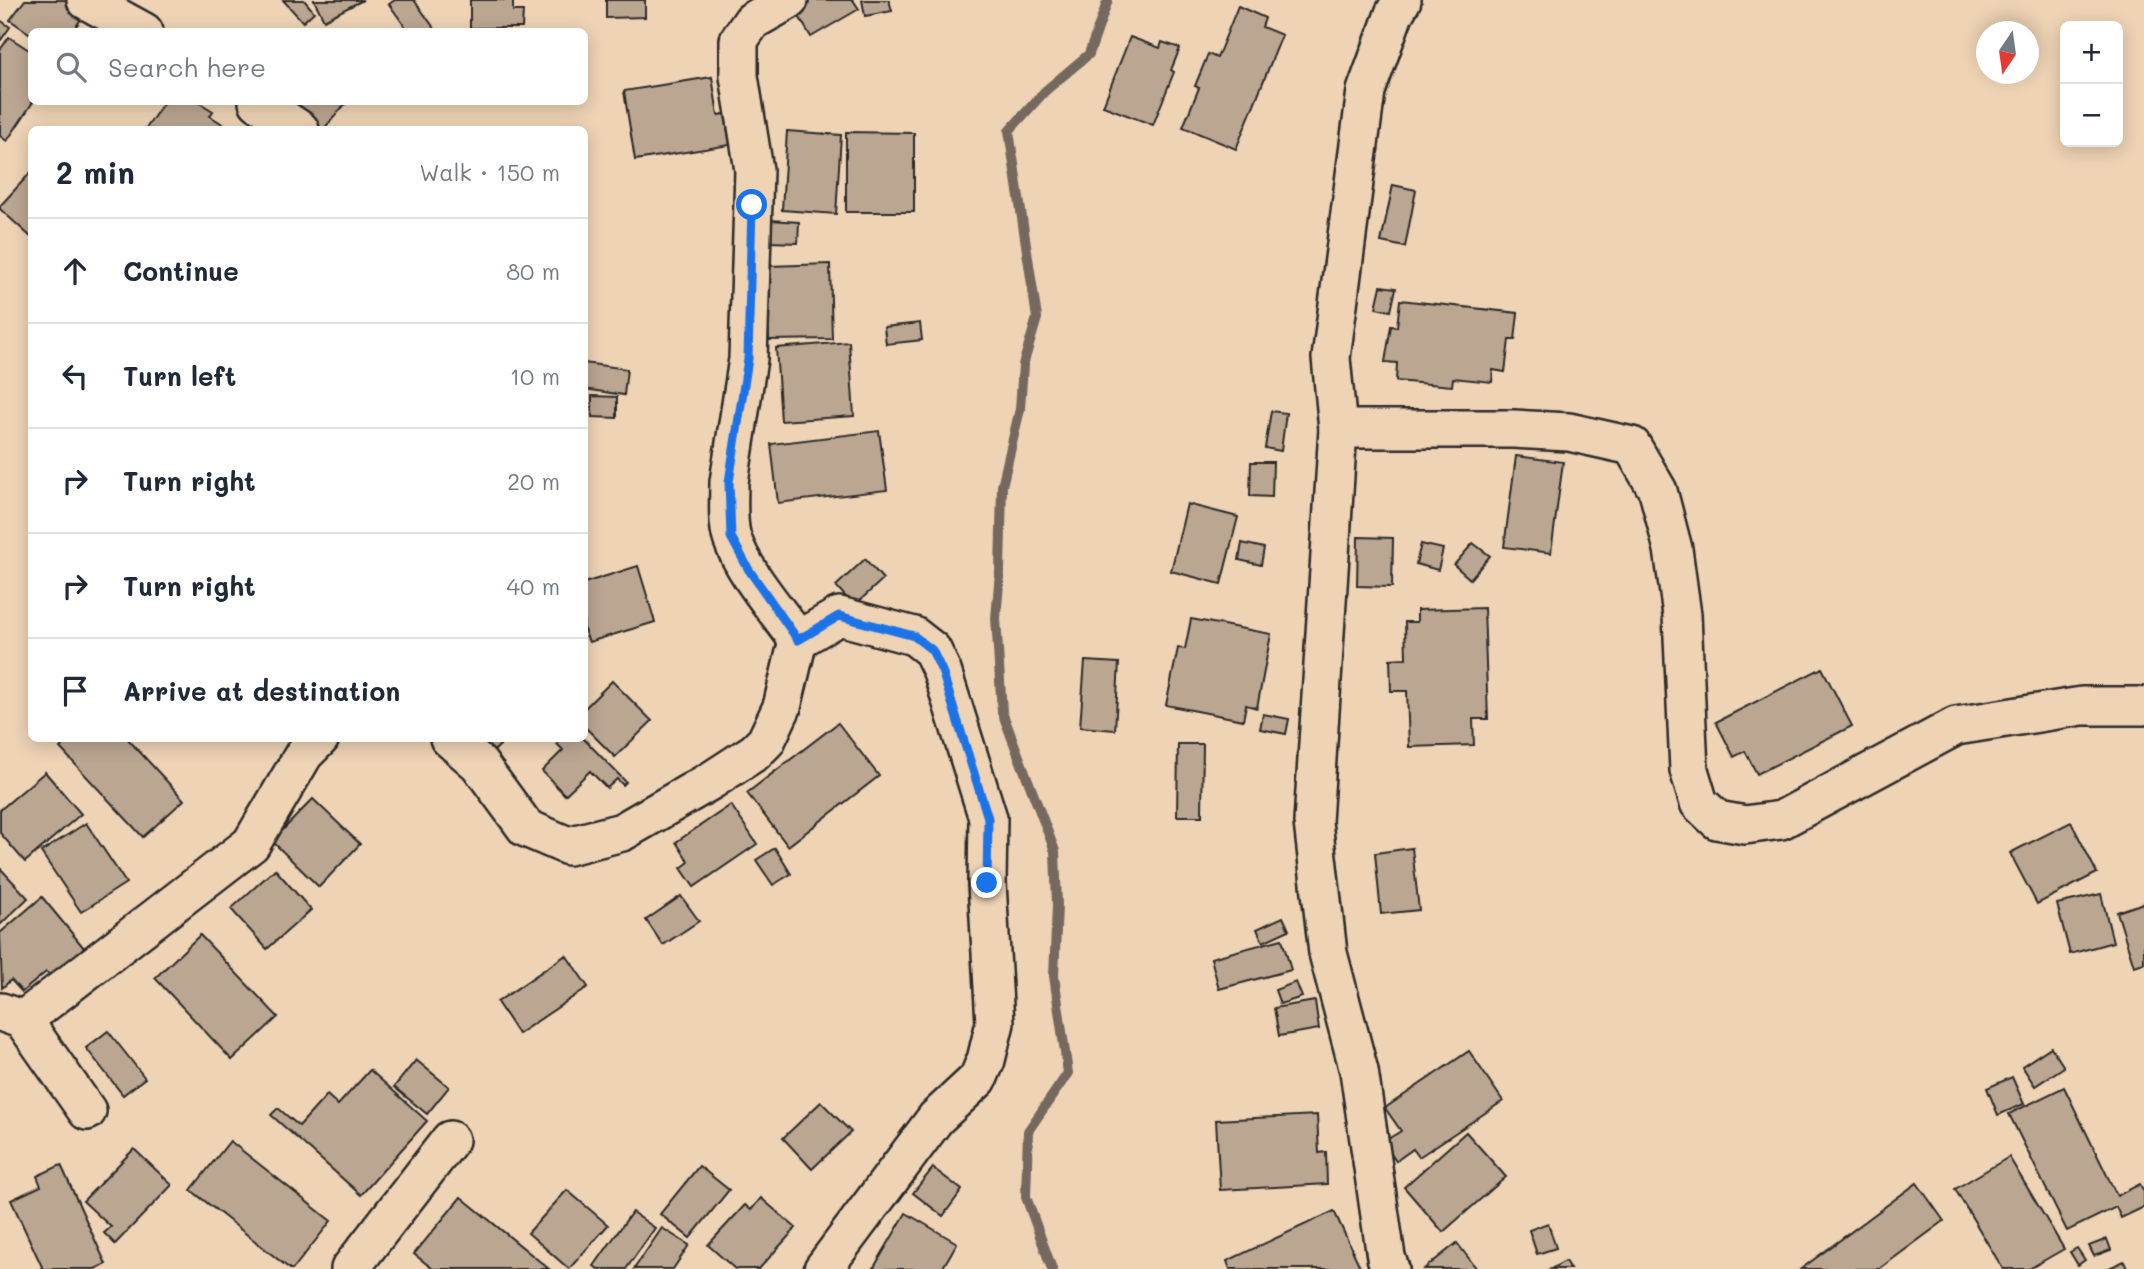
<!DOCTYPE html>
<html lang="en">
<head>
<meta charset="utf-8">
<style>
  :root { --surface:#fff; --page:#f2f2f3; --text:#1f2937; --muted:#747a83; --line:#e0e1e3 }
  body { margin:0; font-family:Mali,sans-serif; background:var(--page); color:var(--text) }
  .controls { position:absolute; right:21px; top:21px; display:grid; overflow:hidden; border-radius:10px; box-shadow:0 4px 18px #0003 }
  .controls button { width:63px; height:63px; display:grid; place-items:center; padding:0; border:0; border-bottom:2px solid var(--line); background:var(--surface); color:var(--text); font:35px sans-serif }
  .compass { position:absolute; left:1976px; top:21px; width:63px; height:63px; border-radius:50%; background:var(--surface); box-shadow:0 4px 18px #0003; rotate:193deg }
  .stop { position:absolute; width:21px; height:21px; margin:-16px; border:5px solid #1a73e8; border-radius:50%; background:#fff }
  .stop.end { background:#1a73e8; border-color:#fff; box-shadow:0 2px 7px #0008 }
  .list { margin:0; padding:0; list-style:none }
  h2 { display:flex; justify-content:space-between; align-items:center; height:91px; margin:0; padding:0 28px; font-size:30px }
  h2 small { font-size:23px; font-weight:400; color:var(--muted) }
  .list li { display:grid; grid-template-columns:46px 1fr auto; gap:21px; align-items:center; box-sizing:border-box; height:105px; padding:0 28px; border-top:2px solid var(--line) }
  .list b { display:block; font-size:26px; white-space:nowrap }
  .list em { font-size:23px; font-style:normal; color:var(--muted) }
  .icon { flex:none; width:38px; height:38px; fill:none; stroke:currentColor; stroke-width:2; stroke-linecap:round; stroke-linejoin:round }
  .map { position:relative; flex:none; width:2144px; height:1269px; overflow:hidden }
  .search { position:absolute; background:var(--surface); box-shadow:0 4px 18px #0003; left:28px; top:28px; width:560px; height:77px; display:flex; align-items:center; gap:18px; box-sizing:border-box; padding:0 24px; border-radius:10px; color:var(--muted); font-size:26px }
  .panel { position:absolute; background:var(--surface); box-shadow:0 4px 18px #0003; left:28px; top:126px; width:560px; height:616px; border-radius:10px }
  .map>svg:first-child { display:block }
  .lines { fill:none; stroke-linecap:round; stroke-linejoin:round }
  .stream { stroke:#74695f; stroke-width:10 }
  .building { fill:#bba691; stroke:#2b2b2b; stroke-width:2 }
  .minor-casing { stroke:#2b2b2b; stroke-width:42 }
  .minor { stroke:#eed3b5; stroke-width:37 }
  .route { stroke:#1a73e8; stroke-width:9 }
</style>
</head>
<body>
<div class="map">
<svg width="2144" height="1269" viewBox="0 0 2144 1269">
  <rect width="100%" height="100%" fill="#eed3b5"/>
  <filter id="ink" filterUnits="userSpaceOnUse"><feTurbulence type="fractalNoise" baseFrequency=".0143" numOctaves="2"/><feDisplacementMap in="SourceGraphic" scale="14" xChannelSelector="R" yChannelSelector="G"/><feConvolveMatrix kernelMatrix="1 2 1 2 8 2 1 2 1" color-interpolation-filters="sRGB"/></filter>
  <g filter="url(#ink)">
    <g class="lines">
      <path class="stream" d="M 1052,1269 L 1026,1197 L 1028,1131 L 1068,1073 L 1054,976 L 1057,905 L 1055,851 L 1002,712 L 996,618 L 1000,572 L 1002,486 L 1020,409 L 1023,365 L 1037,318 L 1009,131 L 1045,91 L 1089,54 L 1108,0"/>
    </g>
    <g class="building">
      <path d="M 25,0 L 69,0 L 86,12 L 72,32 L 32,32 L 32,35 L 10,20 Z"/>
      <path d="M 283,0 L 304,0 L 314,12 L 303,22 Z"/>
      <path d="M 314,0 L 363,0 L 324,20 Z"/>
      <path d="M 395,0 L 414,0 L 437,32 L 409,32 L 389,4 Z"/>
      <path d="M 470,0 L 513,0 L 513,11 L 523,11 L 522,28 L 470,28 Z"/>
      <path d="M 606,0 L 645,0 L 645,17 L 606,18 Z"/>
      <path d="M 807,0 L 853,0 L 859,9 L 811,37 L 794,8 Z"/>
      <path d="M 862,0 L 889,0 L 892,11 L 865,16 Z"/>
      <path d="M 1238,6 L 1265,18 L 1262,27 L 1282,35 L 1236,149 L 1183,127 L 1199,88 L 1195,86 L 1208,54 L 1217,58 Z"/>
      <path d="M 0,20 L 10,27 L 1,40 L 0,40 Z"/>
      <path d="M 9,37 L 32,52 L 32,102 L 33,102 L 7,141 L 0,136 L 0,50 Z"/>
      <path d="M 1130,37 L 1160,48 L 1162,42 L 1180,48 L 1171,70 L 1174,72 L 1153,125 L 1103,106 Z"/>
      <path d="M 712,77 L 718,115 L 725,114 L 730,145 L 635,160 L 624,91 Z"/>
      <path d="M 164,102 L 198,102 L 213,111 L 210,116 L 232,130 L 145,130 Z"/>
      <path d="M 286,102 L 347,102 L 323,130 L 320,130 Z"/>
      <path d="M 787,131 L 841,135 L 836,214 L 782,210 Z"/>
      <path d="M 846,132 L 914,133 L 914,212 L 846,212 Z"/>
      <path d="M 32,171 L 32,238 L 0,209 L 0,206 Z"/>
      <path d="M 1393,185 L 1416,190 L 1405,247 L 1381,242 Z"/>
      <path d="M 770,220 L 799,222 L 798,243 L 769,242 Z"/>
      <path d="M 830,264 L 832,339 L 769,340 L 768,266 Z"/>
      <path d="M 1381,286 L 1396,288 L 1391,311 L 1376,308 Z"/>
      <path d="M 1400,300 L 1518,313 L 1515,340 L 1509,340 L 1505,372 L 1493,370 L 1492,382 L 1453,378 L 1452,386 L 1396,381 L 1397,363 L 1385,362 L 1391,326 L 1397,327 Z"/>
      <path d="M 920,323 L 922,340 L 886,344 L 884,327 Z"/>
      <path d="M 849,342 L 854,416 L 781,421 L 776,348 Z"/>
      <path d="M 584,363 L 627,369 L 624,395 L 584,389 Z"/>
      <path d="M 592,396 L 617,397 L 617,418 L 592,417 Z"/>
      <path d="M 1271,411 L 1286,413 L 1281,451 L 1265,448 Z"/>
      <path d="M 879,431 L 887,490 L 778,503 L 771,444 Z"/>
      <path d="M 1516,456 L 1563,462 L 1551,553 L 1504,547 Z"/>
      <path d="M 1251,462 L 1273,462 L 1272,497 L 1250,496 Z"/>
      <path d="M 1187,504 L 1238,517 L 1221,584 L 1171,571 Z"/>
      <path d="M 1358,537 L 1393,538 L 1392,587 L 1357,586 Z"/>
      <path d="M 1242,543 L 1264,548 L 1261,565 L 1239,560 Z"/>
      <path d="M 1473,543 L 1490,556 L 1470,579 L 1454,565 Z"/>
      <path d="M 1421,544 L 1443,549 L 1438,570 L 1416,564 Z"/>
      <path d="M 865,559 L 883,579 L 854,606 L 836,586 Z"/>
      <path d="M 638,566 L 655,622 L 589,642 L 584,630 L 584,583 Z"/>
      <path d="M 1484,608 L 1488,719 L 1473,719 L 1474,745 L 1409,747 L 1407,691 L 1391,691 L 1390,659 L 1406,658 L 1405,622 L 1417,622 L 1417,610 Z"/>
      <path d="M 1191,619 L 1271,634 L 1257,708 L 1246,705 L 1243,720 L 1166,705 L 1178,648 L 1185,649 Z"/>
      <path d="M 1085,661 L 1119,663 L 1115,730 L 1080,727 Z"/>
      <path d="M 1822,668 L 1852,726 L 1757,774 L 1745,751 L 1734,757 L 1716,722 Z"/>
      <path d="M 612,681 L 652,721 L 615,757 L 584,726 L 584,709 Z"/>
      <path d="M 1263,714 L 1289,719 L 1286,734 L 1260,729 Z"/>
      <path d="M 838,723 L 879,776 L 788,846 L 747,793 Z"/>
      <path d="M 69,738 L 127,738 L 184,800 L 143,837 L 60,748 Z"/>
      <path d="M 478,738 L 507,738 L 492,753 Z"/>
      <path d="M 562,738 L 583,738 L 626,782 L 623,785 L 617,779 L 607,788 L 590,771 L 565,795 L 542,771 L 563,750 L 557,744 Z"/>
      <path d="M 1178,744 L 1203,744 L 1202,816 L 1177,816 Z"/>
      <path d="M 45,772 L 81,814 L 25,862 L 0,833 L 0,810 Z"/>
      <path d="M 313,799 L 360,844 L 319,887 L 272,841 Z"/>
      <path d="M 731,805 L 757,844 L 694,887 L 681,868 L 689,862 L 676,842 Z"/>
      <path d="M 2071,822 L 2097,873 L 2037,904 L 2010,853 Z"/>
      <path d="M 86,823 L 126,883 L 81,912 L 41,852 Z"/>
      <path d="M 775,848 L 791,874 L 773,885 L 756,860 Z"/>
      <path d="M 1412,848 L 1419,910 L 1381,914 L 1375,853 Z"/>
      <path d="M 0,868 L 28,898 L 0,925 Z"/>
      <path d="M 275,869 L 311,910 L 267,949 L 231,909 Z"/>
      <path d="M 2101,894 L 2113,942 L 2070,954 L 2057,904 Z"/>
      <path d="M 681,896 L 699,921 L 663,945 L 646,920 Z"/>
      <path d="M 42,897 L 84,948 L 51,976 L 46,972 L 22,992 L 11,980 L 2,988 L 0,933 Z"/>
      <path d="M 2144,903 L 2144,963 L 2134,966 L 2117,912 Z"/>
      <path d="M 1283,917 L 1289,930 L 1263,942 L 1257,929 Z"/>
      <path d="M 200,935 L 278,1017 L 232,1060 L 155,978 Z"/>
      <path d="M 1282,939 L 1291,970 L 1219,989 L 1211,958 Z"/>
      <path d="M 566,955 L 588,987 L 518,1034 L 497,1002 Z"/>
      <path d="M 1296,982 L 1302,997 L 1280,1004 L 1275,990 Z"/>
      <path d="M 1315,1001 L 1319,1029 L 1279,1036 L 1274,1008 Z"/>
      <path d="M 108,1031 L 145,1078 L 123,1095 L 86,1048 Z"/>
      <path d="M 2051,1047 L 2064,1067 L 2035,1086 L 2022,1066 Z"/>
      <path d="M 1469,1051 L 1503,1101 L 1419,1157 L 1413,1149 L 1396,1161 L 1383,1142 L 1401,1131 L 1385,1108 Z"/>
      <path d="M 416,1060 L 449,1087 L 427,1114 L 394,1087 Z"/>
      <path d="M 370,1070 L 427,1121 L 361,1195 L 271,1115 L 278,1108 L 299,1126 L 327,1095 L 338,1105 Z"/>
      <path d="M 2012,1077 L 2024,1104 L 1998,1115 L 1987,1088 Z"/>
      <path d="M 2064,1087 L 2117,1196 L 2140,1184 L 2144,1192 L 2144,1207 L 2121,1218 L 2116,1207 L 2067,1231 L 2009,1114 Z"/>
      <path d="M 821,1102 L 851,1132 L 812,1169 L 783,1138 Z"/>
      <path d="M 1317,1115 L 1319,1153 L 1326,1152 L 1327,1184 L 1220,1190 L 1216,1120 Z"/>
      <path d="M 1466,1132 L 1506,1177 L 1443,1232 L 1404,1187 Z"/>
      <path d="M 230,1141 L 331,1221 L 293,1269 L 290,1269 L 191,1190 Z"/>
      <path d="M 134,1149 L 172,1185 L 115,1244 L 104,1233 L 111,1227 L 83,1201 Z"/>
      <path d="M 2009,1157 L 2064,1249 L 2029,1269 L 2003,1269 L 1955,1189 Z"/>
      <path d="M 61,1165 L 106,1264 L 95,1269 L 43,1269 L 11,1200 L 41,1186 L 37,1176 Z"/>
      <path d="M 699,1166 L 729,1190 L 690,1238 L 660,1214 Z"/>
      <path d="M 933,1168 L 962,1190 L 943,1216 L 913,1193 Z"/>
      <path d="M 1917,1183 L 1944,1221 L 1879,1269 L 1801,1269 Z"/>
      <path d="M 567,1190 L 608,1225 L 569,1269 L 528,1233 Z"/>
      <path d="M 461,1197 L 549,1269 L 433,1269 L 414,1254 Z"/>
      <path d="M 761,1198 L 796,1228 L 759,1269 L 735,1269 L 708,1245 L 745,1205 L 751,1210 Z"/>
      <path d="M 1334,1211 L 1361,1269 L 1230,1269 L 1227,1261 Z"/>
      <path d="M 632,1212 L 655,1228 L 626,1269 L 598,1269 L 594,1266 Z"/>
      <path d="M 906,1213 L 957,1243 L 942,1269 L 873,1269 Z"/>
      <path d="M 1548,1223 L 1556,1248 L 1537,1254 L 1529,1230 Z"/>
      <path d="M 662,1228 L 689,1245 L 673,1269 L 634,1269 Z"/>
      <path d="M 2107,1239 L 2111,1250 L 2094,1256 L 2089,1246 Z"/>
      <path d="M 1457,1243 L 1477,1269 L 1424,1269 Z"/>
      <path d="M 2077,1248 L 2085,1260 L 2078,1265 L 2070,1252 Z"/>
      <path d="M 1565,1261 L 1570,1269 L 1551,1269 Z"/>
      <path d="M 2124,1261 L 2127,1269 L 2107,1269 Z"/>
    </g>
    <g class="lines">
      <defs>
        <g id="minor">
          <path d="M 86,0 L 144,32"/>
          <path d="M 789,0 L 752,21 L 739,40 L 739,76 L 754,170 L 748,359 L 729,482 C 729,499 727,522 732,538 C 743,572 777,610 798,640"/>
          <path d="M 258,102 L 300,130"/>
          <path d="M 1338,429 L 1513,429 L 1569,432 L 1632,446 L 1658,491 L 1673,549 L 1682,615 L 1689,770 L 1699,803 L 1717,820 L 1745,825 L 1781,820 L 1956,726 L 2082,706 L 2144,706"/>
          <path d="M 449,738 L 479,764 L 526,828 L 568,846 L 622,832 L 712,780 L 755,752 L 766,741 L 782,707 L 798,640 L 839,616 L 914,636 L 932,650 L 942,671 L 988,818 L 987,883 L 995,1023 L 986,1060 L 978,1079 L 936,1118 L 823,1269"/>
          <path d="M 1,1012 L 23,1020 L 87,1111"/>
          <path d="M 23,1020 L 251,844 L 304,754 L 320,738"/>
          <path d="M 350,1269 L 450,1140"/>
          <path d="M 1390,1269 L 1386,1257 L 1359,1071 L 1328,953 L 1313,822 L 1338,429 L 1331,358 L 1366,91 L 1394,14 L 1402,0"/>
        </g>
      </defs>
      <use href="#minor" class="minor-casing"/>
      <use href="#minor" class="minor"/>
    </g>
  </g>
  <g class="lines" filter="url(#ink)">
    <path class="route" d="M 752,205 L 748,359 L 729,482 L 731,537 L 749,570 L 798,640 L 839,616 L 914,636 L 932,650 L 942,671 L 988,818 L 987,883"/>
  </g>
</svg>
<div class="controls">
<button>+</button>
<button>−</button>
</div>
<svg class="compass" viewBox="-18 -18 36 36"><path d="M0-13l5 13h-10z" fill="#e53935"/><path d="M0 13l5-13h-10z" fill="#747a83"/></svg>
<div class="stop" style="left:752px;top:205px"></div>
<div class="stop end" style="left:987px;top:883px"></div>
<div class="search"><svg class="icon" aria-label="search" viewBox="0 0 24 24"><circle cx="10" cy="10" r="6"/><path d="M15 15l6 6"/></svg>Search here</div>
<section class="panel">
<h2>2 min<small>Walk · 150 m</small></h2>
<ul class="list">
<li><svg class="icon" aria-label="ahead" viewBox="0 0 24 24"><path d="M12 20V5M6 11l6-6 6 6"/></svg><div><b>Continue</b></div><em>80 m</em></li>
<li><svg class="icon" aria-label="left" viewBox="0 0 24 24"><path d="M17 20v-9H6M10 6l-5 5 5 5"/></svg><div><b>Turn left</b></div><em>10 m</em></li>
<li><svg class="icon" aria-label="right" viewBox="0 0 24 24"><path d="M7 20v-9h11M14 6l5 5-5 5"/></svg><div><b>Turn right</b></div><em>20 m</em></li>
<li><svg class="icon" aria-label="right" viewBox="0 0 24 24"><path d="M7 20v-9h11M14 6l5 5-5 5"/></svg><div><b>Turn right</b></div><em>40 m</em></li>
<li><svg class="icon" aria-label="arrive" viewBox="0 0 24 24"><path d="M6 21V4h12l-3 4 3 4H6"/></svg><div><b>Arrive at destination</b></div></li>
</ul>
</section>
</div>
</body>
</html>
